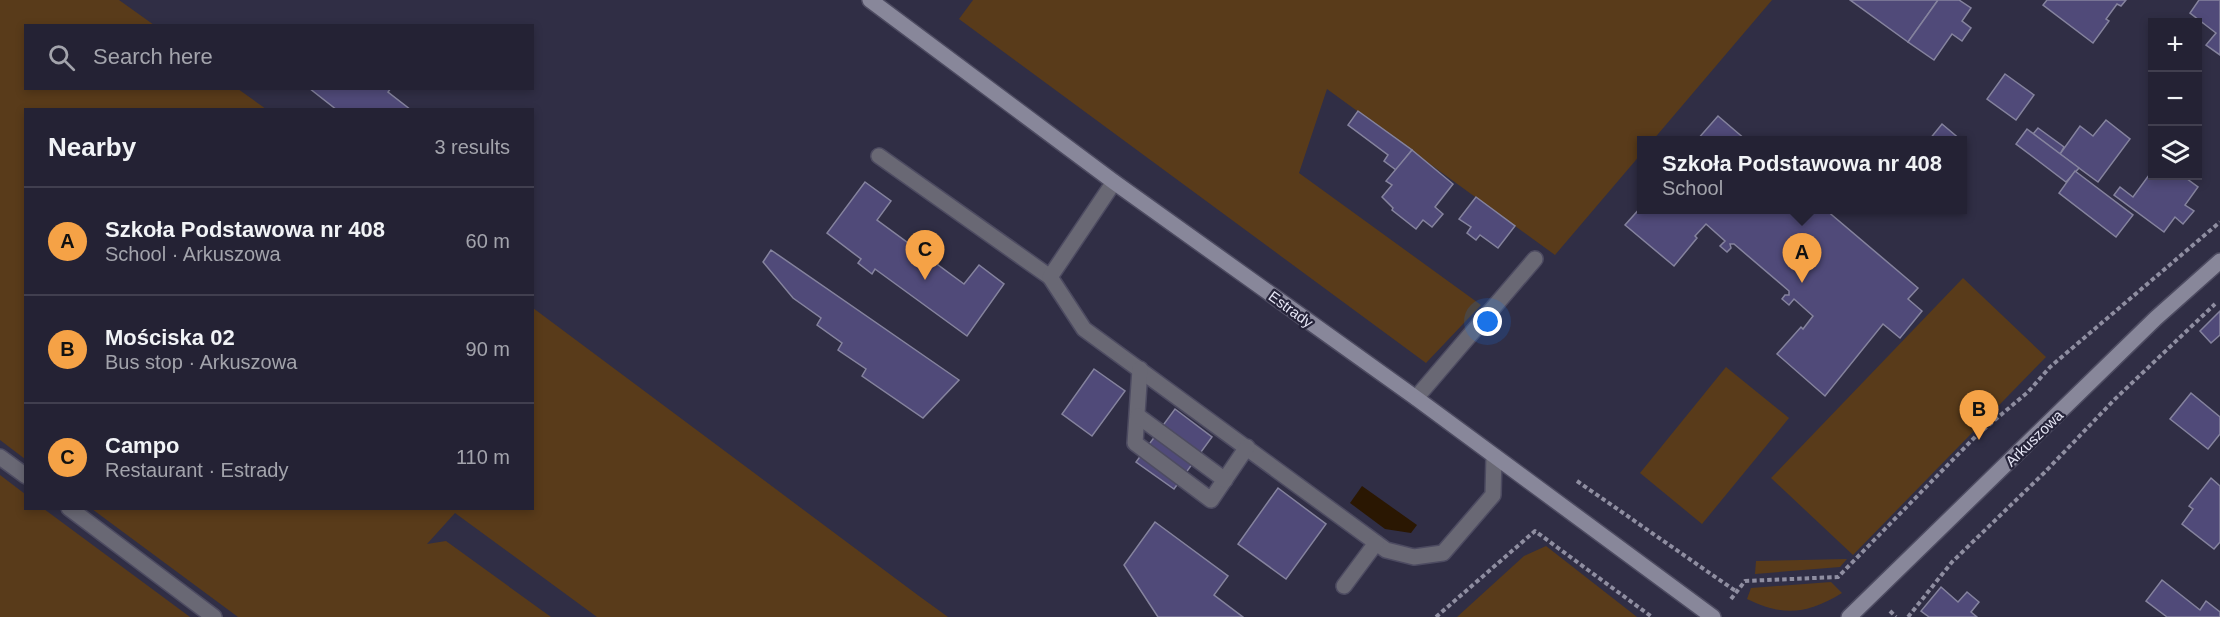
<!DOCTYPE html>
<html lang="en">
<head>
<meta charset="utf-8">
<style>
  :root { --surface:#242234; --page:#2c2a3c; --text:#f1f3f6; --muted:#a3a4ac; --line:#413f4f; --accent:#f5a246 }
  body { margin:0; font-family:Helvetica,sans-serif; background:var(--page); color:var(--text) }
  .controls { position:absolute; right:18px; top:18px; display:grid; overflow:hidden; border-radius:0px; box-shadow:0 3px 9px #0003 }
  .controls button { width:54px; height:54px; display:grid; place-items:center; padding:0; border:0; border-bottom:2px solid var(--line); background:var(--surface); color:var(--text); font:30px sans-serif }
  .you { position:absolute; left:1488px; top:322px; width:21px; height:21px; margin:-15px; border:4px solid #fff; border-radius:50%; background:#1a73e8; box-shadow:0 0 0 9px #1a73e833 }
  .badge { display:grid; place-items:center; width:39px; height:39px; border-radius:50%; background:var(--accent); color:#111; font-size:20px; font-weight:700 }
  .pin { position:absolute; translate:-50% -50px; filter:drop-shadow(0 2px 3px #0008) }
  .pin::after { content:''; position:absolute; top:32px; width:21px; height:18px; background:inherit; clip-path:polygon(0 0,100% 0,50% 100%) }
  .popup { position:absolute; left:1637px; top:136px; width:330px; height:78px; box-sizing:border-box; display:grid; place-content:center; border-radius:0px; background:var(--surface); filter:drop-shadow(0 2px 4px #0005); font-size:20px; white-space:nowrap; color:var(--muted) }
  .popup b { font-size:22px; color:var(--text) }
  .popup::after { content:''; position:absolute; left:50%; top:100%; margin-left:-12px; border:12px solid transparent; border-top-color:var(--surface) }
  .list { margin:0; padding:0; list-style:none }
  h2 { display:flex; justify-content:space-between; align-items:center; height:78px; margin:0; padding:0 24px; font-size:26px }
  h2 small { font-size:20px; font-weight:400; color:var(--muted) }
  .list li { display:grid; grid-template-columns:39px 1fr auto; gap:18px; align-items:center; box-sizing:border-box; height:108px; padding:0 24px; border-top:2px solid var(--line) }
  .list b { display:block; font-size:22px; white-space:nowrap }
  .list p { margin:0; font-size:20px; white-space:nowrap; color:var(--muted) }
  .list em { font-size:20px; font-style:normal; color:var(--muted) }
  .icon { flex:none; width:33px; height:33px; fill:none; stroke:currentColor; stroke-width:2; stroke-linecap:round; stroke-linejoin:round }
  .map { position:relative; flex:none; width:2220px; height:617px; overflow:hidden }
  .search { position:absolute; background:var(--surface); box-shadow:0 3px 9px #0003; left:24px; top:24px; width:510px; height:66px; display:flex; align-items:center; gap:15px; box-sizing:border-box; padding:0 21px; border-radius:0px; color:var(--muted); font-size:22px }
  .panel { position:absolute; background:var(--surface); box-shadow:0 3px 9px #0003; left:24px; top:108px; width:510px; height:402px; border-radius:0px }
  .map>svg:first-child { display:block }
  .green { fill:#593b1a }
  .water { fill:#2a1702 }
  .building { fill:#504a79; stroke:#85839e; stroke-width:1.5 }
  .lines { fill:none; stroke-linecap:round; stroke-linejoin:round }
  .service-casing { stroke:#4d4b61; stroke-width:18 }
  .secondary-casing { stroke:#4d4b61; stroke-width:18 }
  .path { stroke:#8f8ea1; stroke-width:4; stroke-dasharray:4.5 3; stroke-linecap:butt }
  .service { stroke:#696874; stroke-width:15 }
  .secondary { stroke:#88879a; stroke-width:15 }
  .labels { text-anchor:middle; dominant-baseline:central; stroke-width:4.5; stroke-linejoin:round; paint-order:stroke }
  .street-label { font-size:15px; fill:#e6e6f5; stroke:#26243a }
</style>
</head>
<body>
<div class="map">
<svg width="2220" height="617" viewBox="0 0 2220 617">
  <rect width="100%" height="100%" fill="#302e45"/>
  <g class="green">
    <path d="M 0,0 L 119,0 L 154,25 L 26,26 L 26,88 L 238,89 L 266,109 L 26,110 L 25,459 L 0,440 Z"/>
    <path d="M 973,0 L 1772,0 L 1653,140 L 1642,140 L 1641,154 L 1555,255 L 1327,89 L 1299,173 L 1481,305 L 1426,363 L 959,19 Z"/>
    <path d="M 1963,278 L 2046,357 L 1853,555 L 1771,478 Z"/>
    <path d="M 533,308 L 919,596 L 948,617 L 597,617 L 455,513 L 427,544 L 446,541 L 551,617 L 238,617 L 92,509 L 532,508 Z"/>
    <path d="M 1726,367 L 1789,418 L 1702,524 L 1640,473 Z"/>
    <path d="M 0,475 L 25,494 L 26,508 L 44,509 L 190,617 L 0,617 Z"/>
    <path d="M 1546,546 L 1637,617 L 1457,617 L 1524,556 Z"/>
    <path d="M 1847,559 L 1840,567 L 1755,574 L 1756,561 Z"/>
    <path d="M 1831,582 L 1842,593 C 1807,614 1784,617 1747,599 L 1751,588 Z"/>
  </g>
  <path class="water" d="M 1362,486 L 1417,525 L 1411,533 L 1385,529 L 1350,503 Z"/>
  <g class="building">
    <path d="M 1850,0 L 1938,0 L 1908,42 Z"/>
    <path d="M 1938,0 L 1959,0 L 1971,8 L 1962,21 L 1971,28 L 1962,41 L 1952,34 L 1934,60 L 1908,42 Z"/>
    <path d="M 2047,0 L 2126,0 L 2121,6 L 2117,4 L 2106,19 L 2109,21 L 2093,43 L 2043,5 Z"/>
    <path d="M 2199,0 L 2220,0 L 2220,55 L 2206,45 L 2216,33 L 2190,13 Z"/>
    <path d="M 2005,74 L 2034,95 L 2016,120 L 1987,99 Z"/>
    <path d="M 309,88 L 391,88 L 388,92 L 411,110 L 337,110 Z"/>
    <path d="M 1358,111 L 1412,150 L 1396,170 L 1384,161 L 1388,155 L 1348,125 Z"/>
    <path d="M 1718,116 L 1746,140 L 1697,140 Z"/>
    <path d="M 2106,120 L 2130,139 L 2098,182 L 2060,154 L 2080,126 L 2093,136 Z"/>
    <path d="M 1942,124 L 1961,140 L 1962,140 L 1929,140 Z"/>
    <path d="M 2038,128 L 2064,147 L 2060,154 L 2033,134 Z"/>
    <path d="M 2027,129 L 2079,168 L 2066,182 L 2016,144 Z"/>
    <path d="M 1412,150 L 1453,184 L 1435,207 L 1443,214 L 1432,227 L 1423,220 L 1416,229 L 1392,210 L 1393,208 L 1382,197 L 1392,185 L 1386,181 Z"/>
    <path d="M 2075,171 L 2133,215 L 2116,237 L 2059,193 Z"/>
    <path d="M 2152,171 L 2152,176 L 2183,176 L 2198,187 L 2185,205 L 2194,211 L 2183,224 L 2175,217 L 2164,232 L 2114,195 L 2120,187 L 2133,197 Z"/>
    <path d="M 865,182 L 891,201 L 877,220 L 964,284 L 979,265 L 1004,284 L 967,336 L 875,269 L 872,274 L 858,263 L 861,259 L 827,233 Z"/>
    <path d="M 1476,197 L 1515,226 L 1498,248 L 1480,235 L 1476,240 L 1467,233 L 1471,227 L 1459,219 Z"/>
    <path d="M 1642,206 L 1642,210 L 1826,210 L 1918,288 L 1908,299 L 1922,311 L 1900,338 L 1883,324 L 1825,396 L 1777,354 L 1801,327 L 1803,329 L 1813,316 L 1794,299 L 1789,305 L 1782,299 L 1785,295 L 1789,295 L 1789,291 L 1734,244 L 1730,244 L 1731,248 L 1727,252 L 1720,246 L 1725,241 L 1706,224 L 1695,236 L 1697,238 L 1674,266 L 1625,225 Z"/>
    <path d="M 771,250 L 959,380 L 923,418 L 862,376 L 866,369 L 838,350 L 842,343 L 817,325 L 821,318 L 793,298 L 763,262 Z"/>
    <path d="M 2220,311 L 2220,335 L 2211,343 L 2200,331 Z"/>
    <path d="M 1094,369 L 1125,391 L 1092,436 L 1062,414 Z"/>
    <path d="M 2191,393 L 2220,417 L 2220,434 L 2208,449 L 2170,419 Z"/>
    <path d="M 1175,409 L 1212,437 L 1174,489 L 1136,462 Z"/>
    <path d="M 2211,478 L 2220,486 L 2220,542 L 2214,549 L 2182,524 L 2193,509 L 2189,506 Z"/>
    <path d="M 1278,488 L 1326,524 L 1286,579 L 1238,544 Z"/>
    <path d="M 1155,522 L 1228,576 L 1214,595 L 1243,617 L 1158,617 L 1124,565 Z"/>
    <path d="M 2162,580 L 2200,610 L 2206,601 L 2220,612 L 2220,617 L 2167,617 L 2146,601 Z"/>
    <path d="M 1941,587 L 1958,602 L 1967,592 L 1979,602 L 1971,612 L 1977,617 L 1929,617 L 1921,611 Z"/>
  </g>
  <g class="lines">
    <defs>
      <g id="service">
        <path d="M 879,156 L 1050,277"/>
        <path d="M 1114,182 L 1050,277 L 1084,329 L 1386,550 L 1414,557 L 1443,553 L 1493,495 L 1494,456"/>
        <path d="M 1140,369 L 1135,443 L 1211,500 L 1247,447"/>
        <path d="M 1416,398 L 1535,259"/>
        <path d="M 1138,416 L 1225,480"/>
        <path d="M 0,457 L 26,476"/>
        <path d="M 69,508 L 214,617"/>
        <path d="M 1344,586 L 1376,543"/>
      </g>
      <g id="secondary">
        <path d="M 870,0 L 1114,182 L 1416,398 L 1713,617"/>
        <path d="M 1849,617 L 2156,318 L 2220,261"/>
      </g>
    </defs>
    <use href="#service" class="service-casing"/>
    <use href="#secondary" class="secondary-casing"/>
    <g class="path">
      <path d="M 1577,481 L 1737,592"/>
      <path d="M 1731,599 L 1745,581 L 1838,577 L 1977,435 L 2028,392 L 2050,367 L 2220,222"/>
      <path d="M 1890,611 L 1896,617"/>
      <path d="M 1436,617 L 1535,531 L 1652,617"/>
      <path d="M 1908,617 L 1952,562 L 2044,473 L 2115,399 L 2215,304"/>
    </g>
    <use href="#service" class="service"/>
    <use href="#secondary" class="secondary"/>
  </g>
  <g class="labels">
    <g class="street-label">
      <text transform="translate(1291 309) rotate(36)">Estrady</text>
      <text transform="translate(2034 438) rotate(-44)">Arkuszowa</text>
    </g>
  </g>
</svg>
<div class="controls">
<button>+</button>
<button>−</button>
<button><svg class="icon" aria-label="layers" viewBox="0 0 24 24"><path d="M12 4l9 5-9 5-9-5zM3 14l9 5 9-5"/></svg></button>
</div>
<div class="you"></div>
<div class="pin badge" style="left:1802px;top:283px">A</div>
<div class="popup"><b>Szkoła Podstawowa nr 408</b>School</div>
<div class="pin badge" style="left:1979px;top:440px">B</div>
<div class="pin badge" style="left:925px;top:280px">C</div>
<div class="search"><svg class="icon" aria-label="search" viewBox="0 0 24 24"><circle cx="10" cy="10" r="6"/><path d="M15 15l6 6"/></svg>Search here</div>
<section class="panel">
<h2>Nearby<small>3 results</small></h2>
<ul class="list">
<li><span class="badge">A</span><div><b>Szkoła Podstawowa nr 408</b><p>School · Arkuszowa</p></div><em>60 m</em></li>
<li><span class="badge">B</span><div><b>Mościska 02</b><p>Bus stop · Arkuszowa</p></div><em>90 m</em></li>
<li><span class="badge">C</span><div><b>Campo</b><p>Restaurant · Estrady</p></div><em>110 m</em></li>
</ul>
</section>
</div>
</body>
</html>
